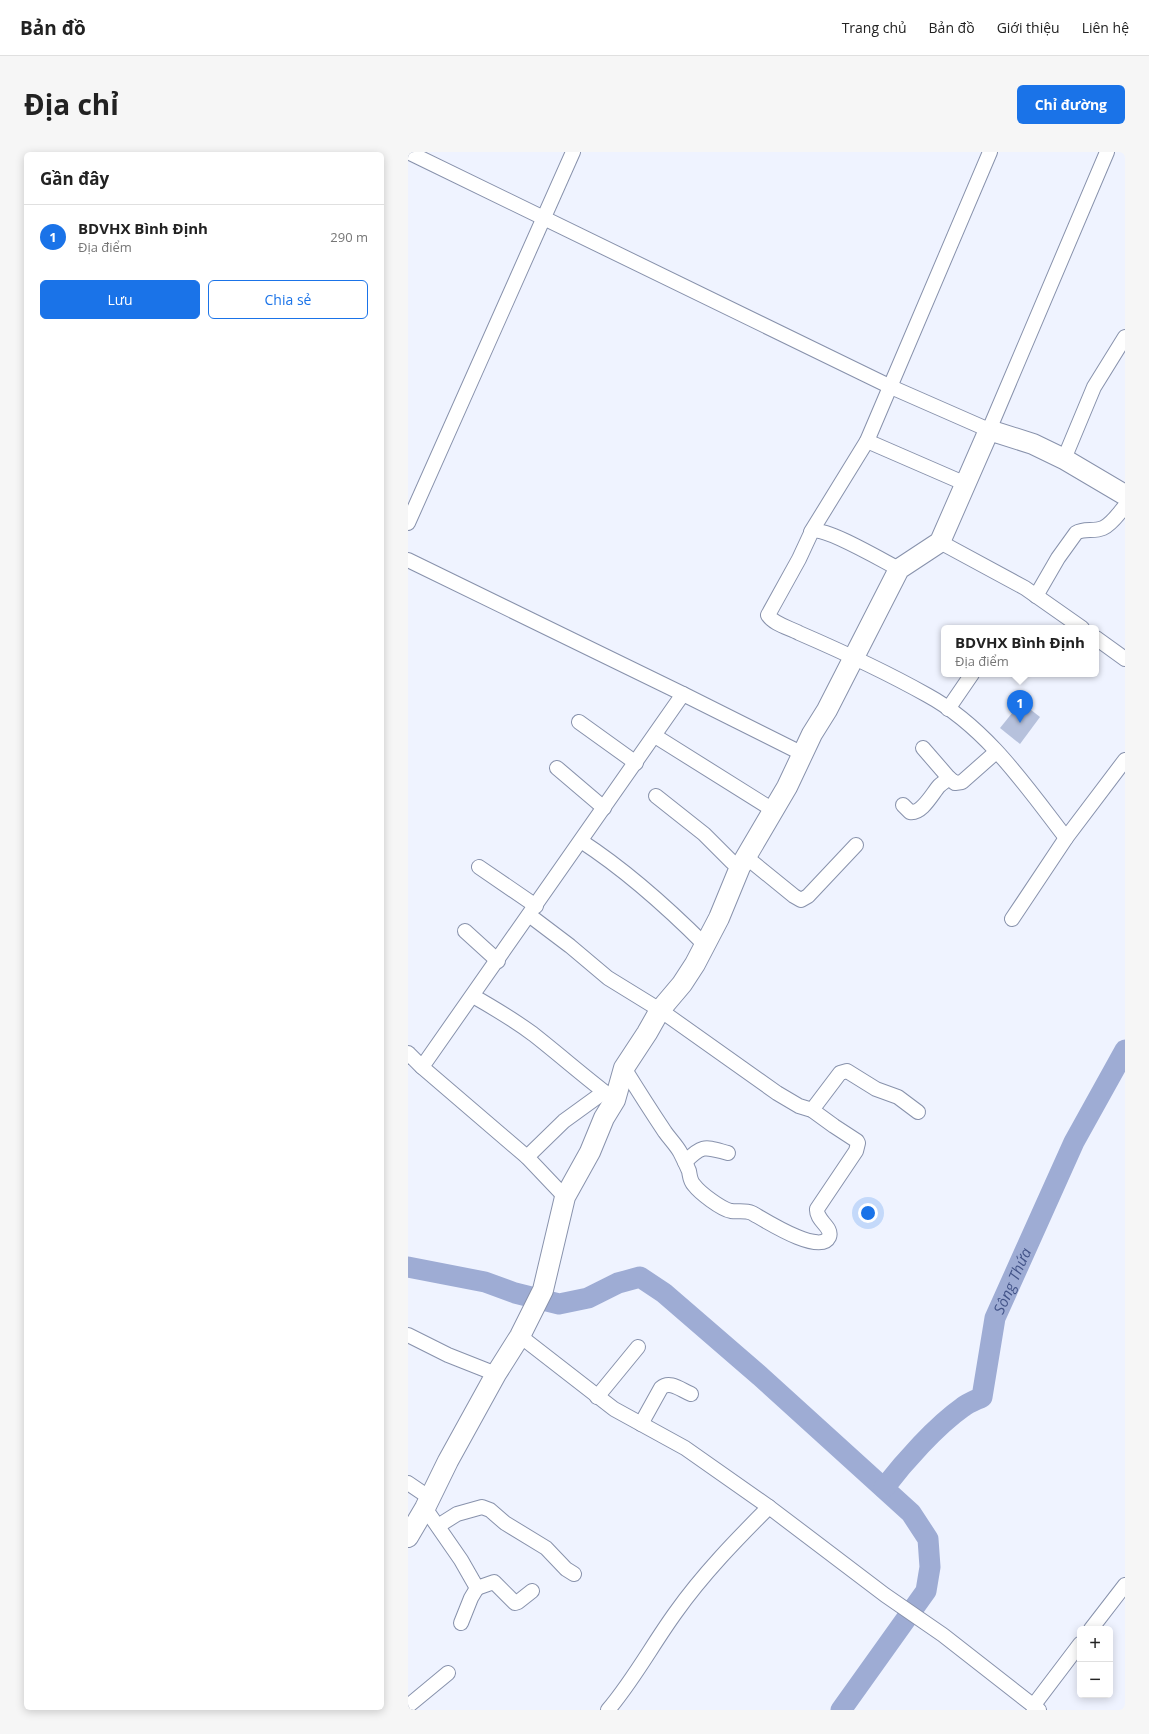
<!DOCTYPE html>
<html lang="vi">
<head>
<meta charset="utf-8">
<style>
  :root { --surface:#fff; --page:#f6f6f6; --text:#222; --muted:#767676; --line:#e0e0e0; --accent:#1a73e8 }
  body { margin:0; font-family:"Open Sans",sans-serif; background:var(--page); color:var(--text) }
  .controls { position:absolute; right:12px; bottom:12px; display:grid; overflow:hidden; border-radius:6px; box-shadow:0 2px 10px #0003 }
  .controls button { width:36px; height:36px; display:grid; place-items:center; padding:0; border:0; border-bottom:1px solid var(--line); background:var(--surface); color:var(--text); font:20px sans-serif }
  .you { position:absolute; left:460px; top:1061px; width:14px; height:14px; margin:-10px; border:3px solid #fff; border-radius:50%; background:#1a73e8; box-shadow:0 0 0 6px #1a73e833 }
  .badge { display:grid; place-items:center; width:26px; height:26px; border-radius:50%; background:var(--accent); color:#fff; font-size:13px; font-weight:700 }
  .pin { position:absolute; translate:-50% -33px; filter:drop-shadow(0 1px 2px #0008) }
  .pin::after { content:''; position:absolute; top:21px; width:14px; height:12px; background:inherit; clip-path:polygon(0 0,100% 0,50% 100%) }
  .popup { position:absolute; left:533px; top:473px; width:158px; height:52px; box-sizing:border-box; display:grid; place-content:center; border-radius:6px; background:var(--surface); filter:drop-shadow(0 1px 3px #0005); font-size:13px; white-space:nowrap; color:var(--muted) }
  .popup b { font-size:15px; color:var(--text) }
  .popup::after { content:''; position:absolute; left:50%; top:100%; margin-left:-8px; border:8px solid transparent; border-top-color:var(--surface) }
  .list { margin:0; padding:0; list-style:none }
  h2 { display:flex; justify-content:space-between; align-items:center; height:52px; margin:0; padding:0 16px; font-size:17px }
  h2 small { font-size:13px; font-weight:400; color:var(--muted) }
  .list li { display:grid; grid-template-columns:26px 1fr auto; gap:12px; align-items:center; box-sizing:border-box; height:64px; padding:0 16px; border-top:1px solid var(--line) }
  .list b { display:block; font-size:15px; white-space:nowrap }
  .list p { margin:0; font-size:13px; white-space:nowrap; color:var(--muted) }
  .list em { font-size:13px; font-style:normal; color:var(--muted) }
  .actions { display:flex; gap:8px; padding:12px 16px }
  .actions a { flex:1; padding:9px 0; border:1px solid var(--accent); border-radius:6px; text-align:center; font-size:14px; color:var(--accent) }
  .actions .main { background:var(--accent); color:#fff }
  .map { position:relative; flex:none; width:717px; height:1558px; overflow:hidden; border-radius:6px }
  header { display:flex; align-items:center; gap:24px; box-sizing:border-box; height:56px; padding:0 20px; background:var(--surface); border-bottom:1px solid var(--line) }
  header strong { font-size:19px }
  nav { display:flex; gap:22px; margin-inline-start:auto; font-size:14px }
  .intro { display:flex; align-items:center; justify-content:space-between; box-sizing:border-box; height:96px; padding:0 24px }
  h1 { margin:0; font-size:28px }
  .button { padding:10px 18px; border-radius:6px; background:var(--accent); color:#fff; font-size:14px; font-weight:700 }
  main { display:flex; gap:24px; padding:0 24px }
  aside { flex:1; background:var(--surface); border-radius:6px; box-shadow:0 2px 10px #0003 }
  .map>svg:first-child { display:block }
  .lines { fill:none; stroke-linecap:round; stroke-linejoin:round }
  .river { stroke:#9eacd4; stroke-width:21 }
  .building { fill:#b6c1dc }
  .street-casing { stroke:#8892ac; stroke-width:16 }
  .secondary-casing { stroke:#8892ac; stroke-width:22 }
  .street { stroke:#fff; stroke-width:14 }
  .secondary { stroke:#fff; stroke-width:20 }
  .labels { text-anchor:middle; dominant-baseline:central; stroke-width:3; stroke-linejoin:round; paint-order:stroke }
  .water-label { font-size:15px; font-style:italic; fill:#425388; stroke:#eff3ff }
</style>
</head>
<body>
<header>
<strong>Bản đồ</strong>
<nav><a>Trang chủ</a><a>Bản đồ</a><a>Giới thiệu</a><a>Liên hệ</a></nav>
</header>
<div class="intro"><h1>Địa chỉ</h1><a class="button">Chỉ đường</a></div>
<main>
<aside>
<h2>Gần đây<small></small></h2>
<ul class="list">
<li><span class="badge">1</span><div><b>BDVHX Bình Định</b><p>Địa điểm</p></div><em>290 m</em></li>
</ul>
<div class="actions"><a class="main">Lưu</a><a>Chia sẻ</a></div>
</aside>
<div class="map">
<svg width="717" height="1558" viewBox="0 0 717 1558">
  <rect width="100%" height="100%" fill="#eff3ff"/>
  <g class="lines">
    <g class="river">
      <path d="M 0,1115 L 77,1130 L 107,1141 L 151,1152 L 180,1146 L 210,1131 L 232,1125 L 256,1141 L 352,1224 L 503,1361 L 520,1387 L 522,1415 L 518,1439 L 433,1558"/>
      <path id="s1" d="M 476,1336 C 496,1310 528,1274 555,1255 C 560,1251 568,1248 574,1245 L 587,1166 L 666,990 L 717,898"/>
    </g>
  </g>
  <path class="building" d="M 613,550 L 632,565 L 612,592 L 592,576 Z"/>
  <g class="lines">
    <defs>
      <g id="street">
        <path d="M 0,0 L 483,235 L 581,278 L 699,0"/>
        <path d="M 459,289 L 558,332"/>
        <path d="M 656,307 L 686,235 L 717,185"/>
        <path d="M 0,371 L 165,0"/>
        <path d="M 403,380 L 459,289 L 582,0"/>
        <path d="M 532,390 L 617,436 L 674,476"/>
        <path d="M 0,408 L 275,542"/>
        <path d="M 491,417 C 475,409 418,375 404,379 L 391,407 L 360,463 C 365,472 382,476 391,481 C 435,500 478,520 519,543 C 578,575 618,634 658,686"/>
        <path d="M 628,444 L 650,406 L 668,381 C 676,376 686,380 695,376 C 704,372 711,361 717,354"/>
        <path d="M 688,486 L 717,507"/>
        <path d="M 540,557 L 564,522"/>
        <path d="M 171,570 L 228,611"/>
        <path d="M 247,584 L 365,658"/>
        <path d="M 515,596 L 541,626"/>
        <path d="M 149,616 L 196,656"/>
        <path d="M 248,644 L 296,682 L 324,710 L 332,715"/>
        <path d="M 495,653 L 502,660 C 514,662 524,642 531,634 C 534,631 538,629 541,626 L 547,631 L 554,630 L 588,600"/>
        <path d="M 173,689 C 219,719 258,754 297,793"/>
        <path d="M 338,705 L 386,744 L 393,748 L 400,744 L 448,693"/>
        <path d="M 71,715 L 128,754"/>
        <path d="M 121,763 L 162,794 L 200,826 L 252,858 L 369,941 L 391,954 L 404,958 L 426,974 L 449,989 L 450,991 L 448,999 L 409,1057 C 408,1069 425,1075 421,1085 C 412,1104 355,1067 344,1061 C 337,1058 330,1060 323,1059 C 313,1057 292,1041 286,1033 C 282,1029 282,1024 281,1019 C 278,1012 275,1006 272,1000 C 268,993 262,987 257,980 C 243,959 229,937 216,916"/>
        <path d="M 604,767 L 658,686 L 717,608"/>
        <path d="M 57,779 L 90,809"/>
        <path d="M 65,844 C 86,856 106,868 125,882 C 153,904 179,927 207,948"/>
        <path d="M 0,901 L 14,915"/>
        <path d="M 404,958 L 432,921 L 439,919 L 468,937 L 490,945 L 510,960"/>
        <path d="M 119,1005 L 156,969 L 196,940"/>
        <path d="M 277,1010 C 295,992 297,995 320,1001"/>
        <path d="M 157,1045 L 119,1005 L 14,915 L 275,542 L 395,602"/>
        <path d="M 0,1183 L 40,1203 L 88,1222"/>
        <path d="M 112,1184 L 206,1257 L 277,1296 L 361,1355 L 477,1443 L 535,1483 L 631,1558"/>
        <path d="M 189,1245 L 230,1195"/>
        <path d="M 233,1272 L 253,1236 C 262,1228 273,1238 283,1242"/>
        <path d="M 0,1331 L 22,1346"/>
        <path d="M 17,1356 L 53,1408 L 69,1436 L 86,1430 L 107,1451 L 110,1450 L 124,1439"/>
        <path d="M 30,1374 L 49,1362 L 74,1355 L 82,1358 L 97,1371 L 138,1396 L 158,1417 L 166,1422"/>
        <path d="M 53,1471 L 63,1446 L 69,1436"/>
        <path d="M 683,1477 L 717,1433"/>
        <path d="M 0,1554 L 40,1521"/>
        <path d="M 625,1554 L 672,1492"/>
        <path d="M 200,1558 C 227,1526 244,1493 268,1460 C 295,1422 328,1388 361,1355"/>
      </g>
      <path id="secondary" d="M 0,1385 L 17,1356 L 40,1309 L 88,1222 L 112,1184 L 135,1138 L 157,1045 L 182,1000 L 196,966 L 207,948 L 216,916 L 239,881 L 252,858 L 274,832 L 287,812 L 311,766 L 332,715 L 379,635 L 404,582 L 419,558 L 491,417 L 532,390 L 581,278 L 625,292 L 656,307 L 717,343"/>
    </defs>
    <use href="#street" class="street-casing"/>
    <use href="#secondary" class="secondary-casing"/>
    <use href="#street" class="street"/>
    <use href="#secondary" class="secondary"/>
  </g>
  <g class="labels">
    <g class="water-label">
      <text stroke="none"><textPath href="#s1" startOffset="256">Sông Thứa</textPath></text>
    </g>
  </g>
</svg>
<div class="controls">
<button>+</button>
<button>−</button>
</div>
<div class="you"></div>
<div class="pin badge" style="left:612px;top:571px">1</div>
<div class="popup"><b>BDVHX Bình Định</b>Địa điểm</div>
</div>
</main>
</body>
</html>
